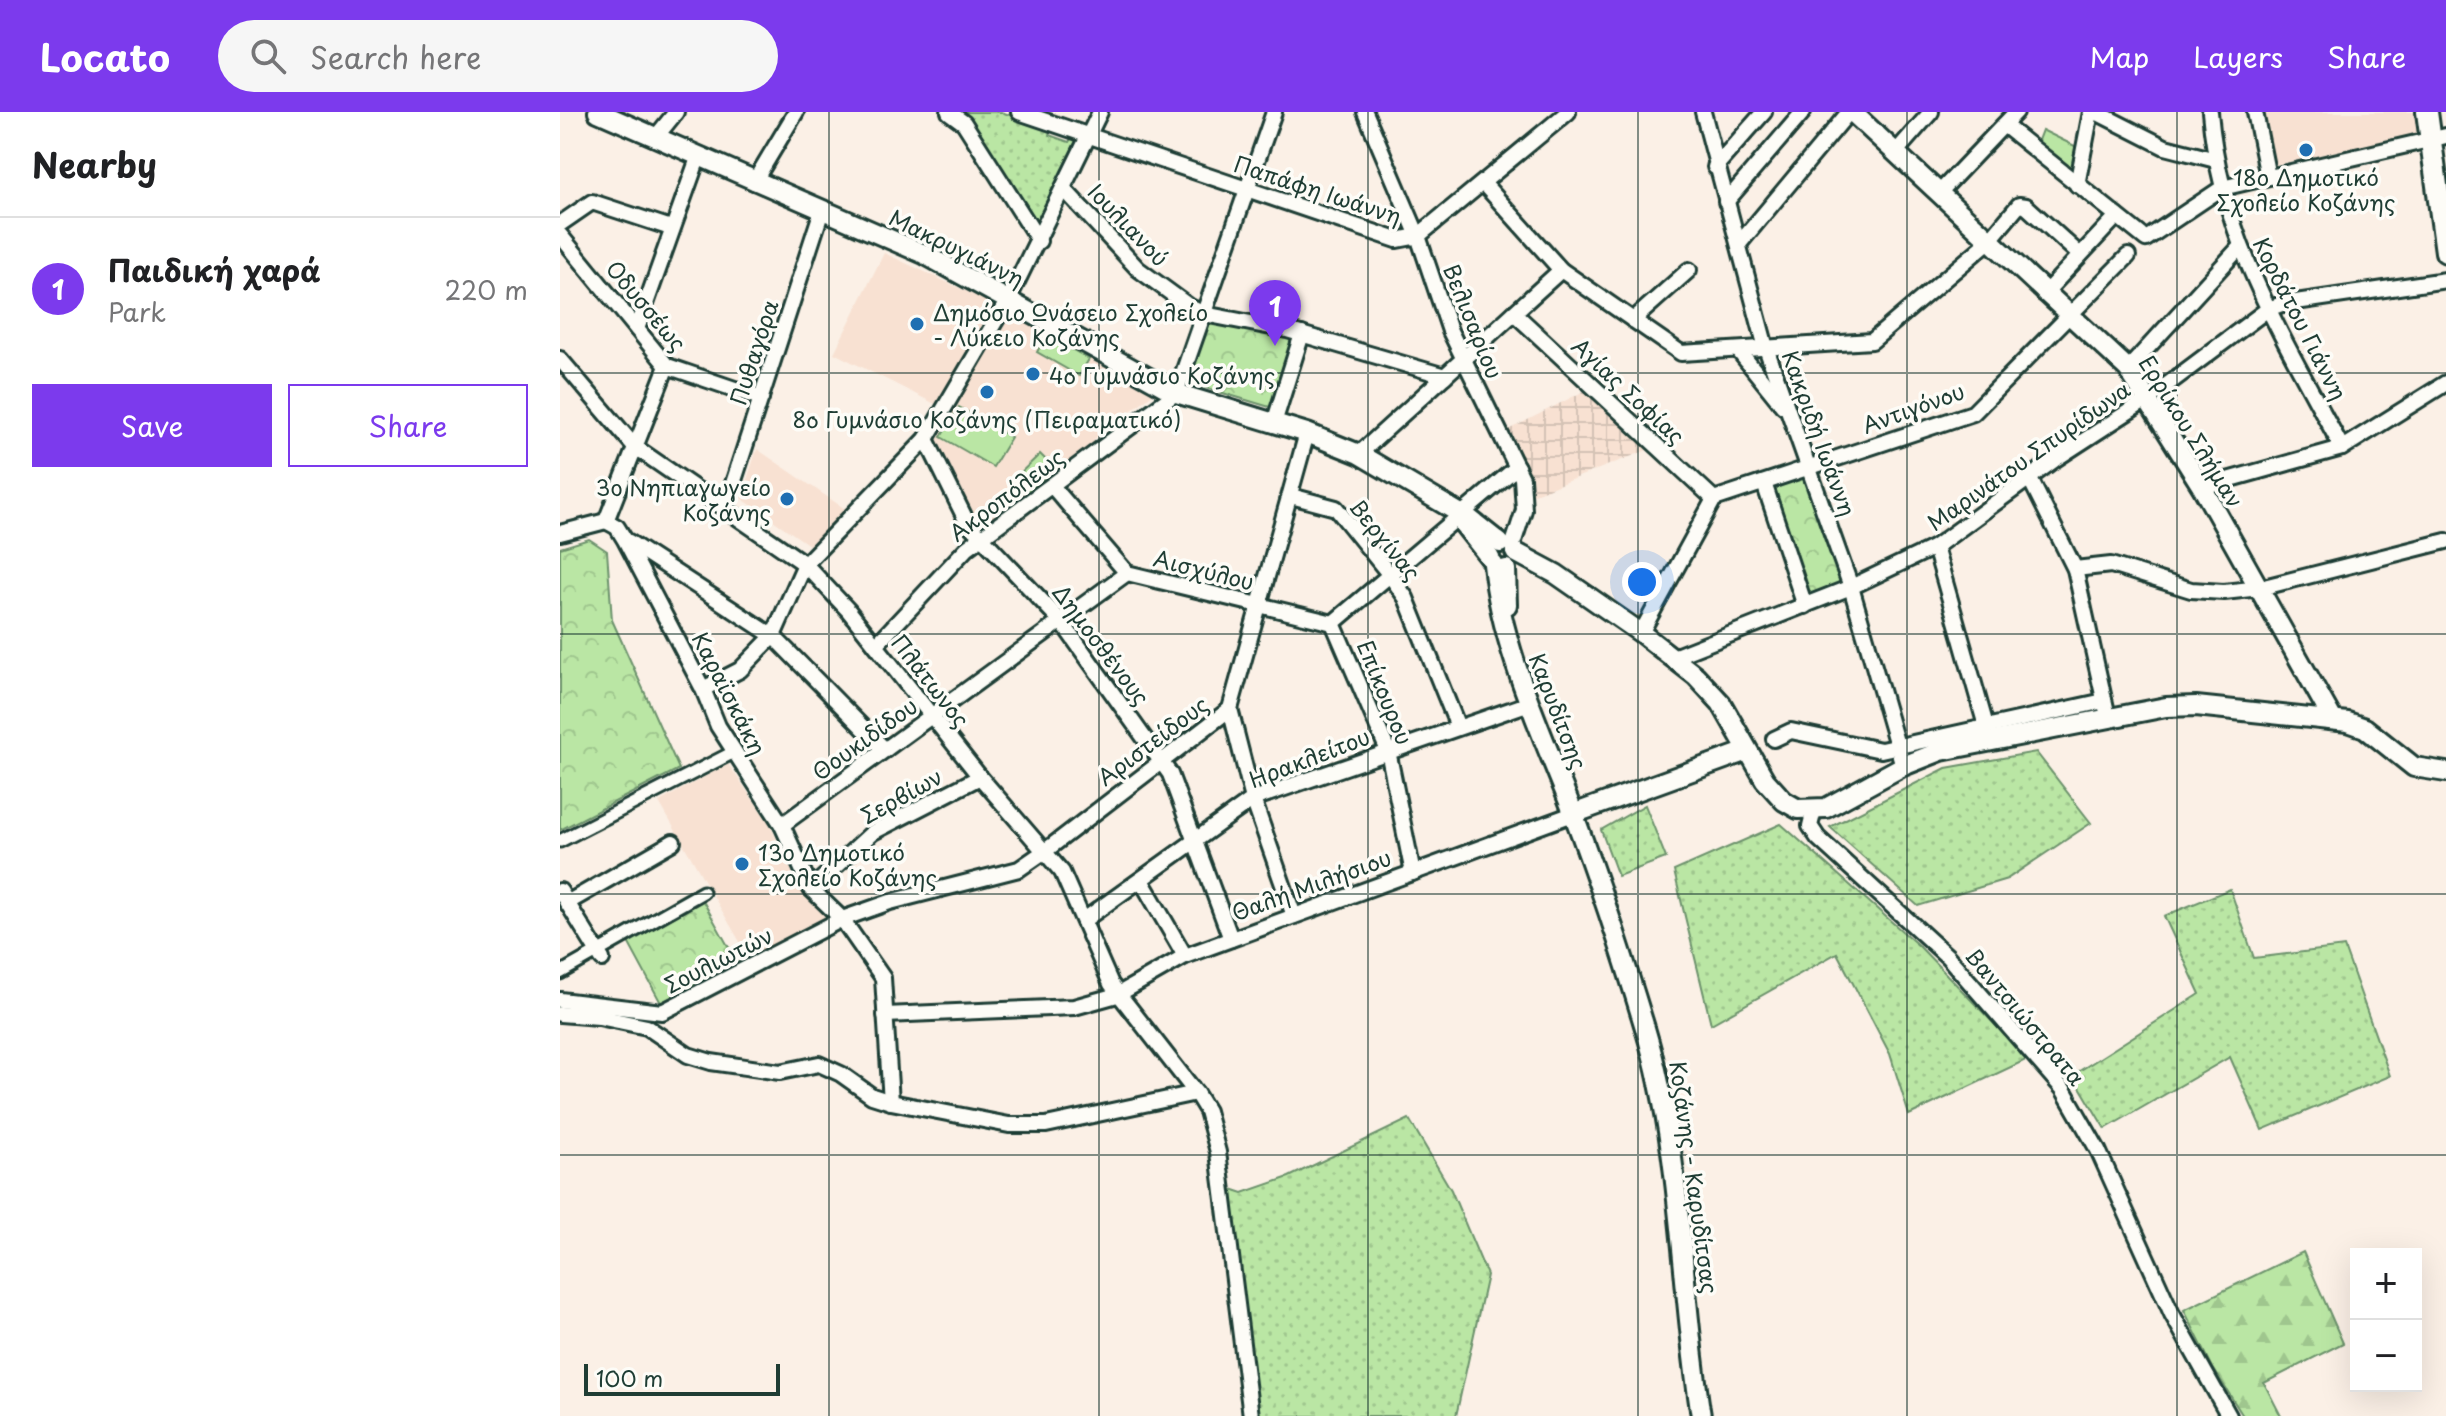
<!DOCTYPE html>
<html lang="en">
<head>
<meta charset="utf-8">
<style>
  :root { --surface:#fff; --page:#f6f6f6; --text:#202124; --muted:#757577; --line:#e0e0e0; --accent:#7c3aed }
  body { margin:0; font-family:"Playpen Sans",sans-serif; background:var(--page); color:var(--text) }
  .controls { position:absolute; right:24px; bottom:24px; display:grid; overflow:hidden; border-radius:0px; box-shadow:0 8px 32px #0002 }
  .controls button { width:72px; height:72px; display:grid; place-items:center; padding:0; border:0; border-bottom:2px solid var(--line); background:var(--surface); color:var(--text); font:40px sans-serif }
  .scale { position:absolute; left:24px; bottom:20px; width:196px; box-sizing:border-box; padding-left:8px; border:4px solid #1f3d34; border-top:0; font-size:22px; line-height:28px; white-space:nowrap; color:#1f3d34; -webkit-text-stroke:6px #fdfcf7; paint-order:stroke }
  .you { position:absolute; left:1082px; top:470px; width:28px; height:28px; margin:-20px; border:6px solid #fff; border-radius:50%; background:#1a73e8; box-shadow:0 0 0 12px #1a73e833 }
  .badge { display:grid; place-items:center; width:52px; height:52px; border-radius:50%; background:var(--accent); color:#fff; font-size:26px; font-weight:700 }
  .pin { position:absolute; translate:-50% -66px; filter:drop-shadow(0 2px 4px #0008) }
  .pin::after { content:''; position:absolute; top:42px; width:28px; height:24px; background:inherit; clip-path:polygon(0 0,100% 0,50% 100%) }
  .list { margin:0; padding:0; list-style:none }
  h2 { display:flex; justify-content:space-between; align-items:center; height:104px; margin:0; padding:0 32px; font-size:34px }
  h2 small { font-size:26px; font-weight:400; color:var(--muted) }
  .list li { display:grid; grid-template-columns:52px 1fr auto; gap:24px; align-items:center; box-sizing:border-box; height:144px; padding:0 32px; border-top:2px solid var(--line) }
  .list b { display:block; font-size:30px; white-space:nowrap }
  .list p { margin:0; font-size:26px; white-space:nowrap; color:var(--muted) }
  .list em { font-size:26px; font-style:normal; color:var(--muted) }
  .actions { display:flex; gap:16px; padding:24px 32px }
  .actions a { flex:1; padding:18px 0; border:2px solid var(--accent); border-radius:0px; text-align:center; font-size:28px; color:var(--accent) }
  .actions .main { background:var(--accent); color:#fff }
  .icon { flex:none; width:44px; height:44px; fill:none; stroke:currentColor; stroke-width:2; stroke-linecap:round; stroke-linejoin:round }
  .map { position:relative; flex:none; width:1886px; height:1304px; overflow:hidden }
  header { display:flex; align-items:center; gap:48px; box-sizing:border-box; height:112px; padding:0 40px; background:var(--accent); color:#fff }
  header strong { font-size:38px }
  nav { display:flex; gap:44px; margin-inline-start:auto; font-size:28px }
  .search { width:560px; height:72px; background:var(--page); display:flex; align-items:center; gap:20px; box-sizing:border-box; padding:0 28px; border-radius:44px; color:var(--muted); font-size:30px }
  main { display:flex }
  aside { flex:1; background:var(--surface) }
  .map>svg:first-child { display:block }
  .built { fill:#f8e1d2 }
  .industrial { fill:url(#industrial-grid) }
  .grass { fill:url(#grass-dots); stroke:#6c926c; stroke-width:2 }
  .forest { fill:url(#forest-firs); stroke:#6c926c; stroke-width:2 }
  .park { fill:url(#park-crowns); stroke:#6c926c; stroke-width:2 }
  .garden { fill:#bae6a4; stroke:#6c926c; stroke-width:2 }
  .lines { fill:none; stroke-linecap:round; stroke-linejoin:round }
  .pedestrian-casing { stroke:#1f3d34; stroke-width:17 }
  .minor-casing { stroke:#1f3d34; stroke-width:20 }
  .tertiary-casing { stroke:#1f3d34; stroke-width:24 }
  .secondary-casing { stroke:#1f3d34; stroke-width:26 }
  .pedestrian { stroke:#fdfcf7; stroke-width:11 }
  .minor { stroke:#fdfcf7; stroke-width:14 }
  .tertiary { stroke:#fdfcf7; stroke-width:18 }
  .secondary { stroke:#fdfcf7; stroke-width:20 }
  .grid { fill:none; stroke:#1f3d34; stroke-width:2; stroke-opacity:0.55 }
  .poi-dot { fill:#1f6fb2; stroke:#fdfcf7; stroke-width:3 }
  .labels { text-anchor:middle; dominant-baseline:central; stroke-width:7; stroke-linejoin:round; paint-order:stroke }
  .poi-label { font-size:22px; fill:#1f3d34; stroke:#fdfcf7; text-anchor:start }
  .street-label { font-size:22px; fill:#1f3d34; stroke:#fdfcf7 }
</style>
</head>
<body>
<header>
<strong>Locato</strong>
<div class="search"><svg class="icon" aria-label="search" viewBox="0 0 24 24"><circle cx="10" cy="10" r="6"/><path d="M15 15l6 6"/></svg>Search here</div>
<nav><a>Map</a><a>Layers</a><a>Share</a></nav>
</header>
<main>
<aside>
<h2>Nearby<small></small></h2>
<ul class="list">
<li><span class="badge">1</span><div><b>Παιδική χαρά</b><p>Park</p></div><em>220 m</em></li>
</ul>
<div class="actions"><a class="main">Save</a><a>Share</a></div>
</aside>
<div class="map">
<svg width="1886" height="1304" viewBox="0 0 1886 1304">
  <defs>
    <pattern id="industrial-grid" width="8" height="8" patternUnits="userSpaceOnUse" patternTransform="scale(2)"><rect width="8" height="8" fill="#f8e1d2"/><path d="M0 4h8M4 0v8" fill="none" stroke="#d4c2b5"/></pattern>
    <pattern id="grass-dots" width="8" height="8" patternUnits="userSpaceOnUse" patternTransform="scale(2)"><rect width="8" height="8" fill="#bae6a4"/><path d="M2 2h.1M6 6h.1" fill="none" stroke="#9fc68e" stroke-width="1.8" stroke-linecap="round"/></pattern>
    <pattern id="forest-firs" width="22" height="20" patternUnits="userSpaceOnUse" patternTransform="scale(2)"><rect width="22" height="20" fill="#bae6a4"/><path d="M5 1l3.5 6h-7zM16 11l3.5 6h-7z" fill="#9fc68e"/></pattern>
    <pattern id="park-crowns" width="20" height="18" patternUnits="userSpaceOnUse" patternTransform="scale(2)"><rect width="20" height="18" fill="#bae6a4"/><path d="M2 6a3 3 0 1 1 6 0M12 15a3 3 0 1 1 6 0" fill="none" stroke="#9fc68e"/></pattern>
  </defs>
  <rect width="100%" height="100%" fill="#fbf0e6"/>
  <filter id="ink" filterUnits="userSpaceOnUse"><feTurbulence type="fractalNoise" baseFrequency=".0125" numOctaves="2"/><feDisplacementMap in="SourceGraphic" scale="16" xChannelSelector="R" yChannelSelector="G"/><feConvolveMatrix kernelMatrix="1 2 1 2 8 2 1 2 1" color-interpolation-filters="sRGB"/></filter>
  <g filter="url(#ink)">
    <g class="built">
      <path d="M 1700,0 L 1858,0 L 1860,21 L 1710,54 Z"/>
      <path d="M 324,141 L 436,193 L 379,294 L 274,241 Z"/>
      <path d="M 446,198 L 594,281 L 533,328 L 537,333 L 421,420 L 409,407 L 371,325 Z"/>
      <path d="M 197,337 L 288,399 L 252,435 L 181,386 Z"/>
      <path d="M 168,652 L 208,709 L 242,781 L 269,806 L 191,849 L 99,690 Z"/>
    </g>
    <path class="industrial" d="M 1026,278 L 1090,337 L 972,383 L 964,350 L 948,318 Z"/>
    <g class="grass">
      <path d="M 401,0 L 441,0 L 491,17 L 489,23 L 509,30 L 512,25 L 518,27 L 477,116 L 412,11 Z"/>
      <path d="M 1476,640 L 1531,711 L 1447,767 L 1358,794 L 1270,715 L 1386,656 Z"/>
      <path d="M 1085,693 L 1106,746 L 1058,764 L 1041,718 Z"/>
      <path d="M 1221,712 L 1360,835 L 1468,947 L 1349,1003 L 1330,942 L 1277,841 L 1151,912 L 1114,759 Z"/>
      <path d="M 1670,777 L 1694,846 L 1784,835 L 1830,964 L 1702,1018 L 1670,945 L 1545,1017 L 1513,963 L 1640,882 L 1604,804 Z"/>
      <path d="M 849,1007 L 891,1078 L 927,1163 L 896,1304 L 696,1304 L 671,1077 L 683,1081 L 729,1065 Z"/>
    </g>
    <path class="forest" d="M 1743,1140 L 1783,1231 L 1704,1271 L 1721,1304 L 1683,1304 L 1653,1256 L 1624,1198 Z"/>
    <g class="park">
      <path d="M 1482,18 L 1519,36 L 1513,61 L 1477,31 Z"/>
      <path d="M 648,208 L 735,225 L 713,296 L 626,270 Z"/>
      <path d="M 1245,363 L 1281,472 L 1247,484 L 1210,374 Z"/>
      <path d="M 29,427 L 47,439 L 52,508 L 119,657 L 0,718 L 0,436 Z"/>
      <path d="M 143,789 L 177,850 L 101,891 L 68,830 Z"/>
    </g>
    <g class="garden">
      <path d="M 486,223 L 529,247 L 519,264 L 477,240 Z"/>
      <path d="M 399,295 L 451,325 L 433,355 L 381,325 Z"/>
      <path d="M 480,342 L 494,356 L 469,380 L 455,366 Z"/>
    </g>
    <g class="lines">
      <defs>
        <g id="pedestrian">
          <path d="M 0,729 L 172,641"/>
          <path d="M 0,861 L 143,780"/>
        </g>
        <g id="minor">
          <path d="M 389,0 L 404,11 L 479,129"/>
          <path d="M 459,0 L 837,128 L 858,124 L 1008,0"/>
          <path d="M 805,0 L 858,124 L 890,219 L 962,366 L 964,398 L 952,435"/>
          <path d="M 1143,0 L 1206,236 L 1291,475 L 1343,654"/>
          <path d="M 1536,0 L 1605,35 L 1656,48"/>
          <path d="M 1650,0 C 1661,128 1723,225 1782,336"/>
          <path d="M 1695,0 L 1708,65"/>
          <path d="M 1444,13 L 1586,127 L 1662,76 L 1886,24"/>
          <path d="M 95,26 L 116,0"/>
          <path d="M 1335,41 L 1371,0"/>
          <path d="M 1155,55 L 1204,0"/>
          <path d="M 194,70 L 236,0"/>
          <path d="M 923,71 L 1001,158 L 1121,241 L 1312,229 L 1428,130 L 1459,93 L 1466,94 L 1520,143"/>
          <path d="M 1517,73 L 1531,0"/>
          <path d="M 504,77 L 578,157 L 630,195 L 644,202 L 727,218 L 885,264"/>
          <path d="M 1378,82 L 1456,0"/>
          <path d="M 1166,90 L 1243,0"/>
          <path d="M 0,112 L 32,90 L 111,116"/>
          <path d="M 0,123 L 107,254 L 201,286"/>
          <path d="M 1179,132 L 1289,0"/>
          <path d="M 1484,182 L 1557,104"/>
          <path d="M 954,201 L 1154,387"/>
          <path d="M 1073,208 L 1129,158"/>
          <path d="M 77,217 L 138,46"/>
          <path d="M 1178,238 L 1223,294"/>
          <path d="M 0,247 L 75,335 L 245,452 L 288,498 L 420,665 L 502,760 L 551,872 L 636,981 L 647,999 L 658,1040 L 691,1304"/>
          <path d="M 1568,257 L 1679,136"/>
          <path d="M 714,311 L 742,222"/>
          <path d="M 366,327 L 407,410 L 501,509 L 610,662 L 671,827"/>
          <path d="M 799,342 L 1001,158"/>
          <path d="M 1470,367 L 1515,457 L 1546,596"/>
          <path d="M 1204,371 L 1245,494"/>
          <path d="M 493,375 L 567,461 L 773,511"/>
          <path d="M 1642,375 L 1782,336 L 1886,271"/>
          <path d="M 731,384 L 776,396 L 830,463 L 846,486 L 898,615"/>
          <path d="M 165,396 L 262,98"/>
          <path d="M 46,409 L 57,415 L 65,428 L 143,577 L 158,614 L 222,713 L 251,777 L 282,807 L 323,866 L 331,990"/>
          <path d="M 46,409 L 107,254"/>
          <path d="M 0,421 L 46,409"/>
          <path d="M 69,430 L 213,524 L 325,638"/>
          <path d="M 1375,435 L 1426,614"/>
          <path d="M 1515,457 L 1551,453 L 1631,478 L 1664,480 L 1700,476 L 1886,429"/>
          <path d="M 773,511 L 828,639 L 853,761"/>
          <path d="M 773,511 L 957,355"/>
          <path d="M 1081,521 L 1154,387 L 1413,301 L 1568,144"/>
          <path d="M 316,533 L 407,436 L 616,281 L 714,0"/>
          <path d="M 1113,545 L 1291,475 L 1375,435 L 1494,348 L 1588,287 L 1708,197 L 1722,192 L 1886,168"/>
          <path d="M 143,577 L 180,558 L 213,524 L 245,452 L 366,327 L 449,186 L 540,0"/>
          <path d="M 670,597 L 693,687 L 734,804"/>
          <path d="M 1214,627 L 1231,619 L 1321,638 L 1544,589"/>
          <path d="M 1254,698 L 1250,714 L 1258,726 L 1387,844 L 1503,977 L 1538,1038 L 1612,1202 L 1669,1304"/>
          <path d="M 222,713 L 567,461"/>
          <path d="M 581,768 L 625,844"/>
          <path d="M 251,777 L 313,720 L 420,665"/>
          <path d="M 0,779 L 42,847"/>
          <path d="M 7,791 L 113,730"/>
          <path d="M 524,808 L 693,687 L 970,591"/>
          <path d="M 0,888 L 102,900 L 282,807 L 330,790 L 459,757 L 485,739 L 670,597 L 747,321"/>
          <path d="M 0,902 L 39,905 L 87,915 L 128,943 L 151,950 L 220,960 L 259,952 L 281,962 L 312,984 L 331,990 L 449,1013 L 486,1013 L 636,981"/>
          <path d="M 325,903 L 514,895 L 557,883 L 625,844 L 1013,702"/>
        </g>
        <g id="tertiary">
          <path d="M 38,0 L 364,142 L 616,281 L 747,321 L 799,342 L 911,408 L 940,431"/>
          <path d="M 1292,0 L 1568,257 L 1642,375 L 1773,608"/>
          <path d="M 904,413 L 930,446"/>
          <path d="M 955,440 L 996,462 L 1081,521 L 1136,564 L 1161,591 L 1205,668 L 1224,689 L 1238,697 L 1266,696 L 1343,654 L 1381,639 L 1606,595 L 1636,594 L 1788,610 L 1805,616 L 1854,655 L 1886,660"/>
          <path d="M 933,452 C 942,538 981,618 1012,698 C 1039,770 1063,843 1085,916 C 1123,1043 1120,1175 1141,1304"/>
          <path d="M 946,457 L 947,493"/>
          <path d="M 1013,702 L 1187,639"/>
        </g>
        <path id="secondary" d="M 1867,0 L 1886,140"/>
      </defs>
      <use href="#pedestrian" class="pedestrian-casing"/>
      <use href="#minor" class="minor-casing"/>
      <use href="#tertiary" class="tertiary-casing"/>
      <use href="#secondary" class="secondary-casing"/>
      <use href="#pedestrian" class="pedestrian"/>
      <use href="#minor" class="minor"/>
      <use href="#tertiary" class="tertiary"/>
      <use href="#secondary" class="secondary"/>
    </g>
  </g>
  <path class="grid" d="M 269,0 L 269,1304M 539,0 L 539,1304M 808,0 L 808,1304M 1078,0 L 1078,1304M 1347,0 L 1347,1304M 1617,0 L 1617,1304M 0,261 L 1886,261M 0,522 L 1886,522M 0,782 L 1886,782M 0,1043 L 1886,1043"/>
  <g class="poi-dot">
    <circle cx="1746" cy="38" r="8"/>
    <circle cx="357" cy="212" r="8"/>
    <circle cx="473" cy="262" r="8"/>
    <circle cx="427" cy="280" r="8"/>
    <circle cx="227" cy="387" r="8"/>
    <circle cx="182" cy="752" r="8"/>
  </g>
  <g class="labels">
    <g class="poi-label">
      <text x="1746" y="64" text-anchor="middle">18ο Δημοτικό<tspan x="1746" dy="25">Σχολείο Κοζάνης</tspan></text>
      <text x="373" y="199">Δημόσιο Ωνάσειο Σχολείο<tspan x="373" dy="25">- Λύκειο Κοζάνης</tspan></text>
      <text x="489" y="262">4ο Γυμνάσιο Κοζάνης</text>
      <text x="427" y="306" text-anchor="middle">8ο Γυμνάσιο Κοζάνης (Πειραματικό)</text>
      <text x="211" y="374" text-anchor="end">3ο Νηπιαγωγείο<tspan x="211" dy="25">Κοζάνης</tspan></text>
      <text x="198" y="739">13ο Δημοτικό<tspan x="198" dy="25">Σχολείο Κοζάνης</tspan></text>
    </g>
    <g class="street-label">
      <text transform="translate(758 77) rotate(18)">Παπάφη Ιωάννη</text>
      <text transform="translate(569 112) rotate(46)">Ιουλιανού</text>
      <text transform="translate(397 135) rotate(26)">Μακρυγιάννη</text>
      <text transform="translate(87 193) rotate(50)">Οδυσσέως</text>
      <text transform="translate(1741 206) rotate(63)">Κορδάτου Γιάννη</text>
      <text transform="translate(914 209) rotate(68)">Βελισαρίου</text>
      <text transform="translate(193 240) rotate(-72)">Πυθαγόρα</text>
      <text transform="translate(1069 278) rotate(43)">Αγίας Σοφίας</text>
      <text transform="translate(1353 295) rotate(-20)">Αντιγόνου</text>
      <text transform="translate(1632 319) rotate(58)">Ερρίκου Σλήμαν</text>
      <text transform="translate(1260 321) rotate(70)">Κακριδή Ιωάννη</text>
      <text transform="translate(1468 343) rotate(-35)">Μαρινάτου Σπυρίδωνα</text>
      <text transform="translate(446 382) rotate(-37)">Ακροπόλεως</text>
      <text transform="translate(826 427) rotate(51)">Βεργίνας</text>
      <text transform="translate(644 457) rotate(14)">Αισχύλου</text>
      <text transform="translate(542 532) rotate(53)">Δημοσθένους</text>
      <text transform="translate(371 568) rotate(52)">Πλάτωνος</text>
      <text transform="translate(826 580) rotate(68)">Επίκουρου</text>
      <text transform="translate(170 581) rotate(63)">Καραϊσκάκη</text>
      <text transform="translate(999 599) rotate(69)">Καρυδίτσης</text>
      <text transform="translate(304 626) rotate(-36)">Θουκιδίδου</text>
      <text transform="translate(592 628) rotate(-37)">Αριστείδους</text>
      <text transform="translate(749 645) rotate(-21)">Ηρακλείτου</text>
      <text transform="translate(341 683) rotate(-29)">Σερβίων</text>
      <text transform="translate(751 772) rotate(-20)">Θαλή Μιλήσιου</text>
      <text transform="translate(158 847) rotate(-27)">Σουλιωτών</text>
      <text transform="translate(1466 904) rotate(50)">Βαντσιώστρατα</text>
      <text transform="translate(1135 1065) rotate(82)">Κοζάνης - Καρυδίτσας</text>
    </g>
  </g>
</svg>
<div class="controls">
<button>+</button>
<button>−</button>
</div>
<div class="scale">100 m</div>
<div class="you"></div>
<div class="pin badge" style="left:715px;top:234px">1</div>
</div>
</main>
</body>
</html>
